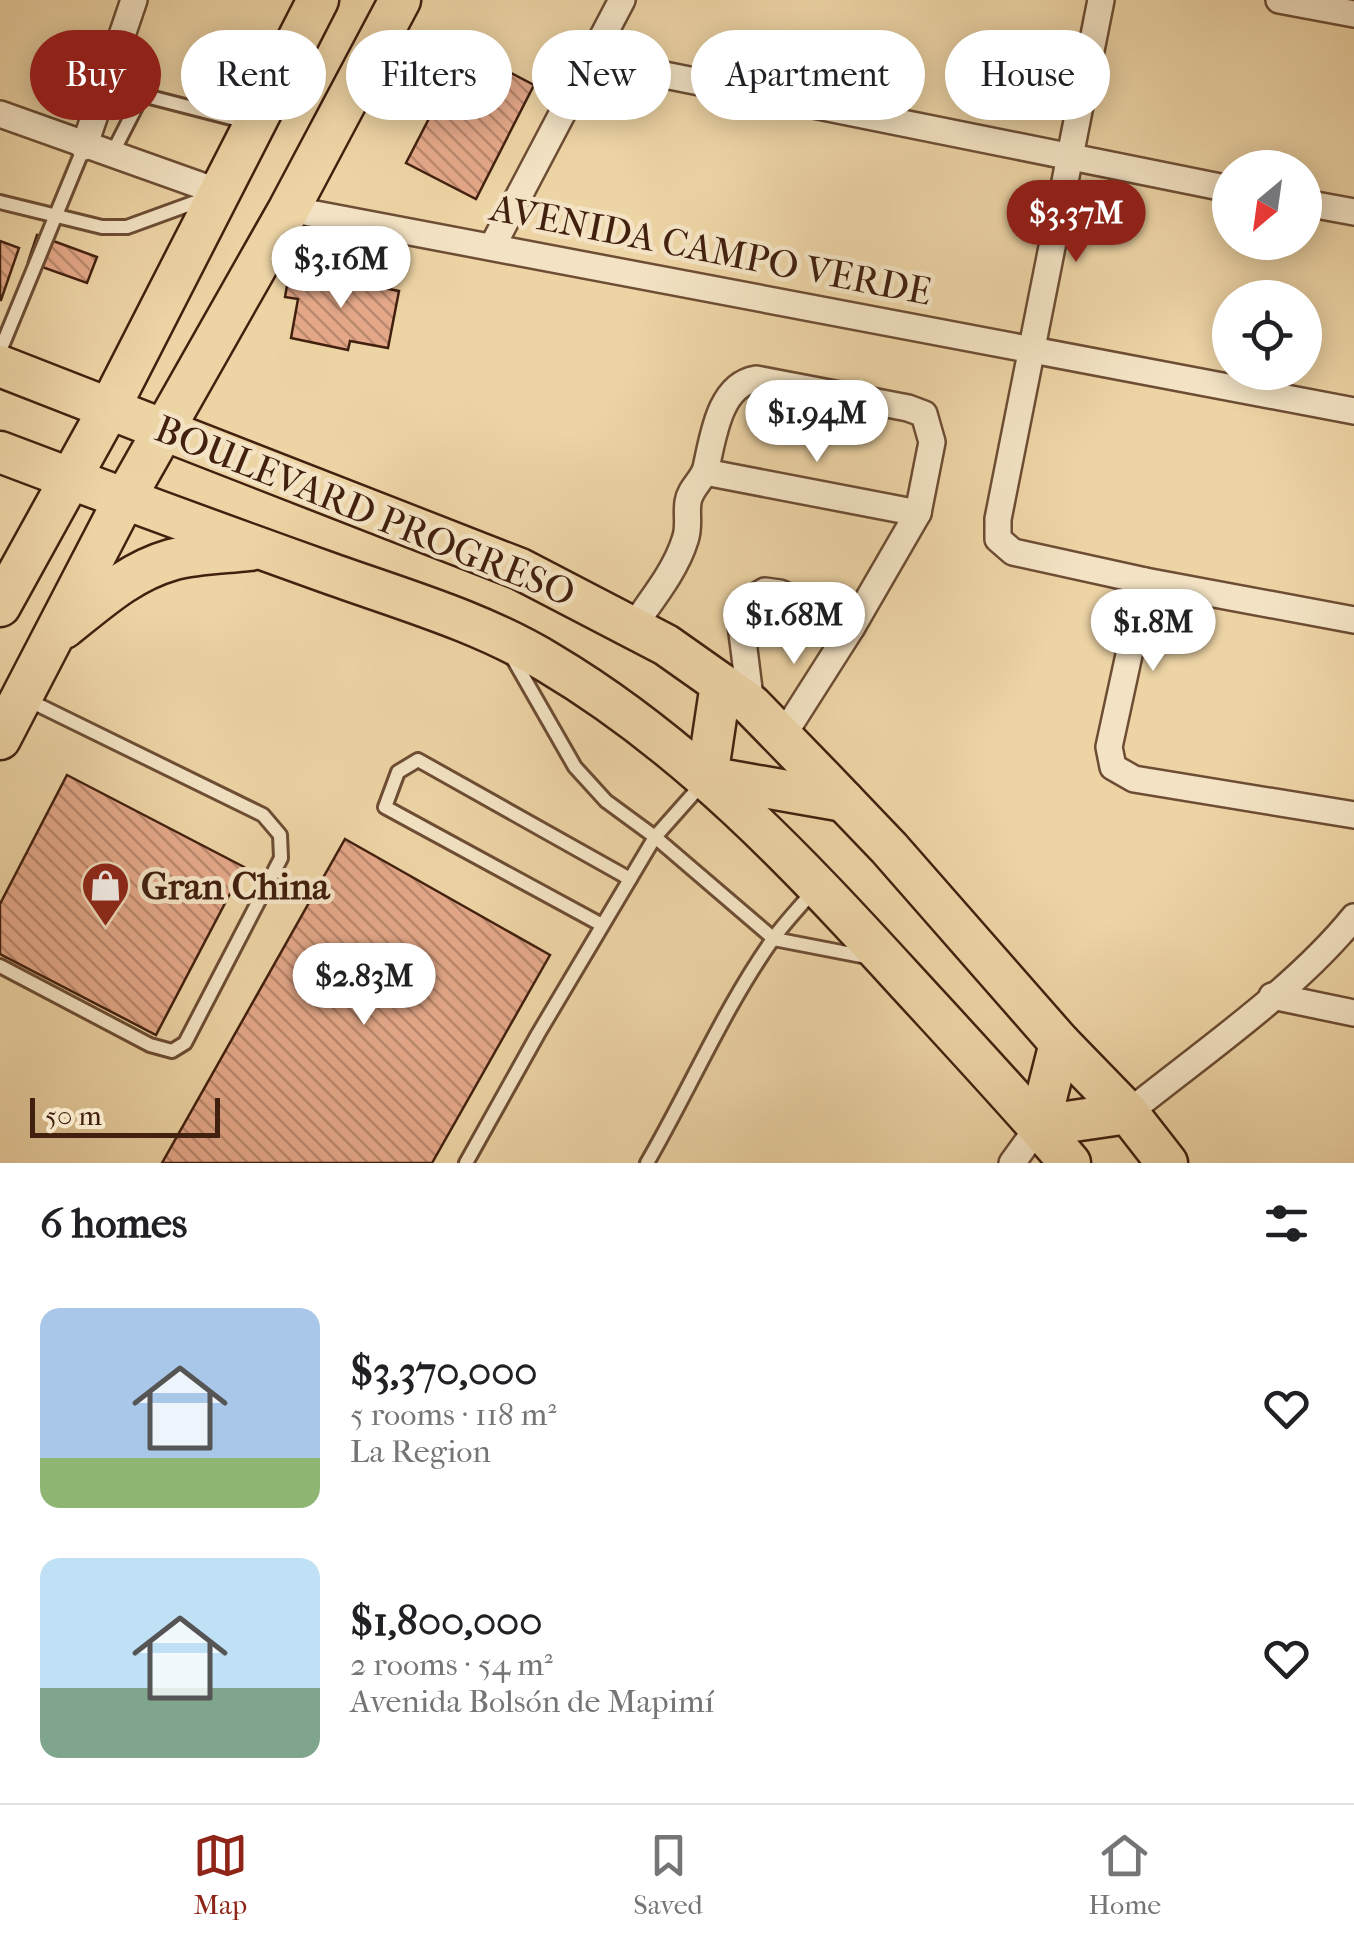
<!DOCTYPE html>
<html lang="en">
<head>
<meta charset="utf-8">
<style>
  body { margin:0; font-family:"IM FELL French Canon",serif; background:#f2f2f2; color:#202124; height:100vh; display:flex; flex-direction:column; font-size:38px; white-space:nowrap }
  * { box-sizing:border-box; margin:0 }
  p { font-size:32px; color:#757577 }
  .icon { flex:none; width:55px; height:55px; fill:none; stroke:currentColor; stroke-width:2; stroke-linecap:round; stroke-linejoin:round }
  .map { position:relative; height:1163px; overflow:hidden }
  .drawer { display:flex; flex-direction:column; background:#fff; flex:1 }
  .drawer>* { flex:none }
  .hud { position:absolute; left:30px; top:30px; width:1295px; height:90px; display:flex; gap:20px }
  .needle { width:65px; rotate:209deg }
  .fabs { position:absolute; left:1212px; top:150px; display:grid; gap:20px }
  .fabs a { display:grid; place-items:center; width:110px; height:110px; border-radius:50%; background:#fff; box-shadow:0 5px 25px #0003; font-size:50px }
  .scale { position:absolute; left:30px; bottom:25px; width:190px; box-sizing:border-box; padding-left:10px; border:5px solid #42200f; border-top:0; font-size:28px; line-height:35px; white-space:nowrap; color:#42200f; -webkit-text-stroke:8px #f3e3c4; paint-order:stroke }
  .price { position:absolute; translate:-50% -85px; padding:0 22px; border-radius:35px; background:#fff; color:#222; font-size:32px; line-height:65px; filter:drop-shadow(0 2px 5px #0008) }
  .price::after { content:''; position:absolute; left:50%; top:60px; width:30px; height:22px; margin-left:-15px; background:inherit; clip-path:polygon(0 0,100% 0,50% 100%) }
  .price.selected { background:#8f2418; color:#fff }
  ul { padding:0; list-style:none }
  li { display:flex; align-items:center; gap:30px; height:250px; padding:0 40px }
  li span { display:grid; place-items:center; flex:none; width:280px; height:200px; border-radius:20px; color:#555 }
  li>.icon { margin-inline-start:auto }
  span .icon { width:120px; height:120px; fill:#fffc; stroke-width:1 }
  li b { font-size:42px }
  h2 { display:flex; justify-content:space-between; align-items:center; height:120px; padding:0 40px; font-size:42px }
  .chip { padding:0 35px; border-radius:45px; background:#fff; box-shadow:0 5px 25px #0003; font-size:35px; line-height:90px }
  .chip.selected { background:#8f2418; color:#fff }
  .menu { display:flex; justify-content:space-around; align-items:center; height:140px; border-top:2px solid #e0e0e0; background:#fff; font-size:28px; color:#757577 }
  .menu a { display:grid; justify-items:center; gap:5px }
  .menu .selected { color:#8f2418 }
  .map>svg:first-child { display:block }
</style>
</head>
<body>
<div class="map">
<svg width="1354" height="1163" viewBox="0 0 1354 1163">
  <defs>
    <pattern id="building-back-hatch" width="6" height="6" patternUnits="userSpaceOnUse" patternTransform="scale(2.5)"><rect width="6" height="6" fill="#e4a889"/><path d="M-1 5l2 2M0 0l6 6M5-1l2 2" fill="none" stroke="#ba886e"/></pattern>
  </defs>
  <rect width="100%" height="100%" fill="#edd4a5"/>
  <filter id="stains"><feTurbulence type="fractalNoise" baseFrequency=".002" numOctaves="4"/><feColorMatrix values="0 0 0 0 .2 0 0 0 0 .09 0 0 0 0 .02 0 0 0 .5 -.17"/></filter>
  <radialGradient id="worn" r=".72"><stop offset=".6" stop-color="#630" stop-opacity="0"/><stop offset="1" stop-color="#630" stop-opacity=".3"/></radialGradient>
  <g fill="url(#building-back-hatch)" stroke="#42200f" stroke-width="2.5">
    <path d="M465,49L534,85L476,199L406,163Z"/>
    <path d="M37,235L97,257L87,283L28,262Z"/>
    <path d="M0,241L19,248L1,300H0Z"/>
    <path d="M290,269L399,291L388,348L350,341L348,350L291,338L298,299L285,297Z"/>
    <path d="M67,775L244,867L156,1035L0,954V904Z"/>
    <path d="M345,839L550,955L432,1163H162Z"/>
  </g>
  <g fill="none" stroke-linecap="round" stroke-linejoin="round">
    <defs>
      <g id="lane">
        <path d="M112,154L142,95L247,122"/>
        <path d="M0,202L102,227H127L204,199"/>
        <path d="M0,351L84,147"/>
        <path d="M512,657L575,767L606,801L655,837L774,939L867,957"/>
        <path d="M602,925L385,807L398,772L418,760L630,879"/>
        <path d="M0,966L150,1045L172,1051L185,1043L281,858L280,835L263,815L24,698"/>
        <path d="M466,1163L538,1034L655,837L702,784"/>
        <path d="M647,1163C690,1089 724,1008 773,939C785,922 800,907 813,891"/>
      </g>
      <g id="street">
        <path d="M1101,0L998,519V539L1013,552L1145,581L1354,620"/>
        <path d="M1279,0L1354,14"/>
        <path d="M590,60L1230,189"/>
        <path d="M0,114L219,192"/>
        <path d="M84,147L134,0"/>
        <path d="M1305,203L1354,212"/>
        <path d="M289,209L1354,411"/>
        <path d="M492,247L622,0"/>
        <path d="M705,472L918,513"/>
        <path d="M1145,581L1109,747L1113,767L1134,779L1354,815"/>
        <path d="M633,627C651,600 675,572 685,540C690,527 686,515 688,502C690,488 703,480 706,468C713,438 719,385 756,379L908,408L924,414L932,442L918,513L852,627L780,593L765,591L743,604L740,617L751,705"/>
        <path d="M782,737L852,627"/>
        <path d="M1272,996L1354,1013"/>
        <path d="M1128,1113C1201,1054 1295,990 1354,917"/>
        <path d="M1012,1163L1039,1126"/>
      </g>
      <g id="primary">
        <path d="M0,366L520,569L666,645L751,705L822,778L889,848L1060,1043L1128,1113L1167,1163"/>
        <path d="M0,452C108,493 217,533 326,572C401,599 480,621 549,663C687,745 796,861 903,978C959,1039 1016,1100 1070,1163"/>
        <path d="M0,606L110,407L318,0"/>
        <path d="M64,628C98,601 129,572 171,560C196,553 224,553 250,550"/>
        <path d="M721,684L707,777L844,801"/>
        <path d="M0,739L124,500L289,209L400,0"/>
        <path d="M1039,1126L1128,1113"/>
        <path d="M1039,1126L1060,1043"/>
      </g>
    </defs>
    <use href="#lane" stroke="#6d4d34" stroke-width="18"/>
    <use href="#street" stroke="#6d4d34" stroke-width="30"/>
    <use href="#primary" stroke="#42200f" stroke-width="45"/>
    <use href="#lane" stroke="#f3e3c4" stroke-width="12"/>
    <use href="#street" stroke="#f3e3c4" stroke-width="25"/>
    <use href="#primary" stroke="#edd4a5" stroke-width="40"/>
  </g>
  <defs>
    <symbol id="shop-pin" viewBox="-11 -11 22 30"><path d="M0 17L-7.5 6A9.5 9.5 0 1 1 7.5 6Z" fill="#8f2418" stroke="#f3e3c4"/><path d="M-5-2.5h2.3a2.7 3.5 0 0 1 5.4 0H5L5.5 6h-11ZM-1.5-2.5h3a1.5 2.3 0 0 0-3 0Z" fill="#fff"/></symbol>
  </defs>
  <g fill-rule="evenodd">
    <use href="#shop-pin" x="78" y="858" width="55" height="75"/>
  </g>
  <g text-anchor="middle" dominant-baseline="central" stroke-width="9" stroke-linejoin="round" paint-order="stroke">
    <g font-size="38" fill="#42200f" stroke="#f3e3c4">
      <text transform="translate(711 250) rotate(11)">AVENIDA CAMPO VERDE</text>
      <text transform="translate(365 511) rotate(22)">BOULEVARD PROGRESO</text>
    </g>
    <g font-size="38" font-weight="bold" fill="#42200f" stroke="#f3e3c4" text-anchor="start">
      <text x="141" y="886">Gran China</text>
    </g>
  </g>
  <rect width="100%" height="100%" filter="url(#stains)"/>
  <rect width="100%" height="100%" fill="url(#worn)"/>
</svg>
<div class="fabs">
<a><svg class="needle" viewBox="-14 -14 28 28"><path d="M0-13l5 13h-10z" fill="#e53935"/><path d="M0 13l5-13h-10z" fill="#757577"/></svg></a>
<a><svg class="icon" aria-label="locate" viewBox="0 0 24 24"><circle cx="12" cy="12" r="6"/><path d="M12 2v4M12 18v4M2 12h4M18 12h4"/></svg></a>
</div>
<div class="scale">50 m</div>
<b class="price selected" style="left:1076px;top:265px">$3.37M</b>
<b class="price" style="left:341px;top:311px">$3.16M</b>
<b class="price" style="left:817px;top:465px">$1.94M</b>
<b class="price" style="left:794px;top:667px">$1.68M</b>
<b class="price" style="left:1153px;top:674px">$1.8M</b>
<b class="price" style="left:364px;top:1028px">$2.83M</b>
<div class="hud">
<a class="chip selected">Buy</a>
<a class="chip">Rent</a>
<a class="chip">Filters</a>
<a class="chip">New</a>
<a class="chip">Apartment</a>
<a class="chip">House</a>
</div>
</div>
<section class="drawer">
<h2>6 homes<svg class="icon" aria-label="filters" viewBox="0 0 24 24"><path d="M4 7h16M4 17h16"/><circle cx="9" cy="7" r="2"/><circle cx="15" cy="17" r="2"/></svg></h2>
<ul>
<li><span style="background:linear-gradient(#a9c7e8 75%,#8fb573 0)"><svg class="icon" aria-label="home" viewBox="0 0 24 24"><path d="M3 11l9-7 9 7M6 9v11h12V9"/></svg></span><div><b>$3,370,000</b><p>5 rooms · 118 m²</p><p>La Region</p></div><svg class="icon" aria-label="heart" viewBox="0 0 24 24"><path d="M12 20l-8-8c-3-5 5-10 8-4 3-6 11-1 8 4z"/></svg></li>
<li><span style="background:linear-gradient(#bfe0f5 65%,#7fa58c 0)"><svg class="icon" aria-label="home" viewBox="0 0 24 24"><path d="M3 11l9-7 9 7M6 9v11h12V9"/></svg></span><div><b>$1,800,000</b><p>2 rooms · 54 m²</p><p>Avenida Bolsón de Mapimí</p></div><svg class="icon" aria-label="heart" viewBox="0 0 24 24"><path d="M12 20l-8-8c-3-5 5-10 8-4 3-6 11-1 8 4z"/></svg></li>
</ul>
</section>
<nav class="menu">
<a class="selected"><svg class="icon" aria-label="map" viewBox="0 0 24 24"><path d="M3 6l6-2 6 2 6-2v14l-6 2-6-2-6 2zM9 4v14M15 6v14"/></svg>Map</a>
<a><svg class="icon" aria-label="saved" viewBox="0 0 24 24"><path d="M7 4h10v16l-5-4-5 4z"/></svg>Saved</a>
<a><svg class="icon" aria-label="home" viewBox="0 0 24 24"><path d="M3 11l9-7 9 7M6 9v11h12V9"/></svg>Home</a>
</nav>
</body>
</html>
